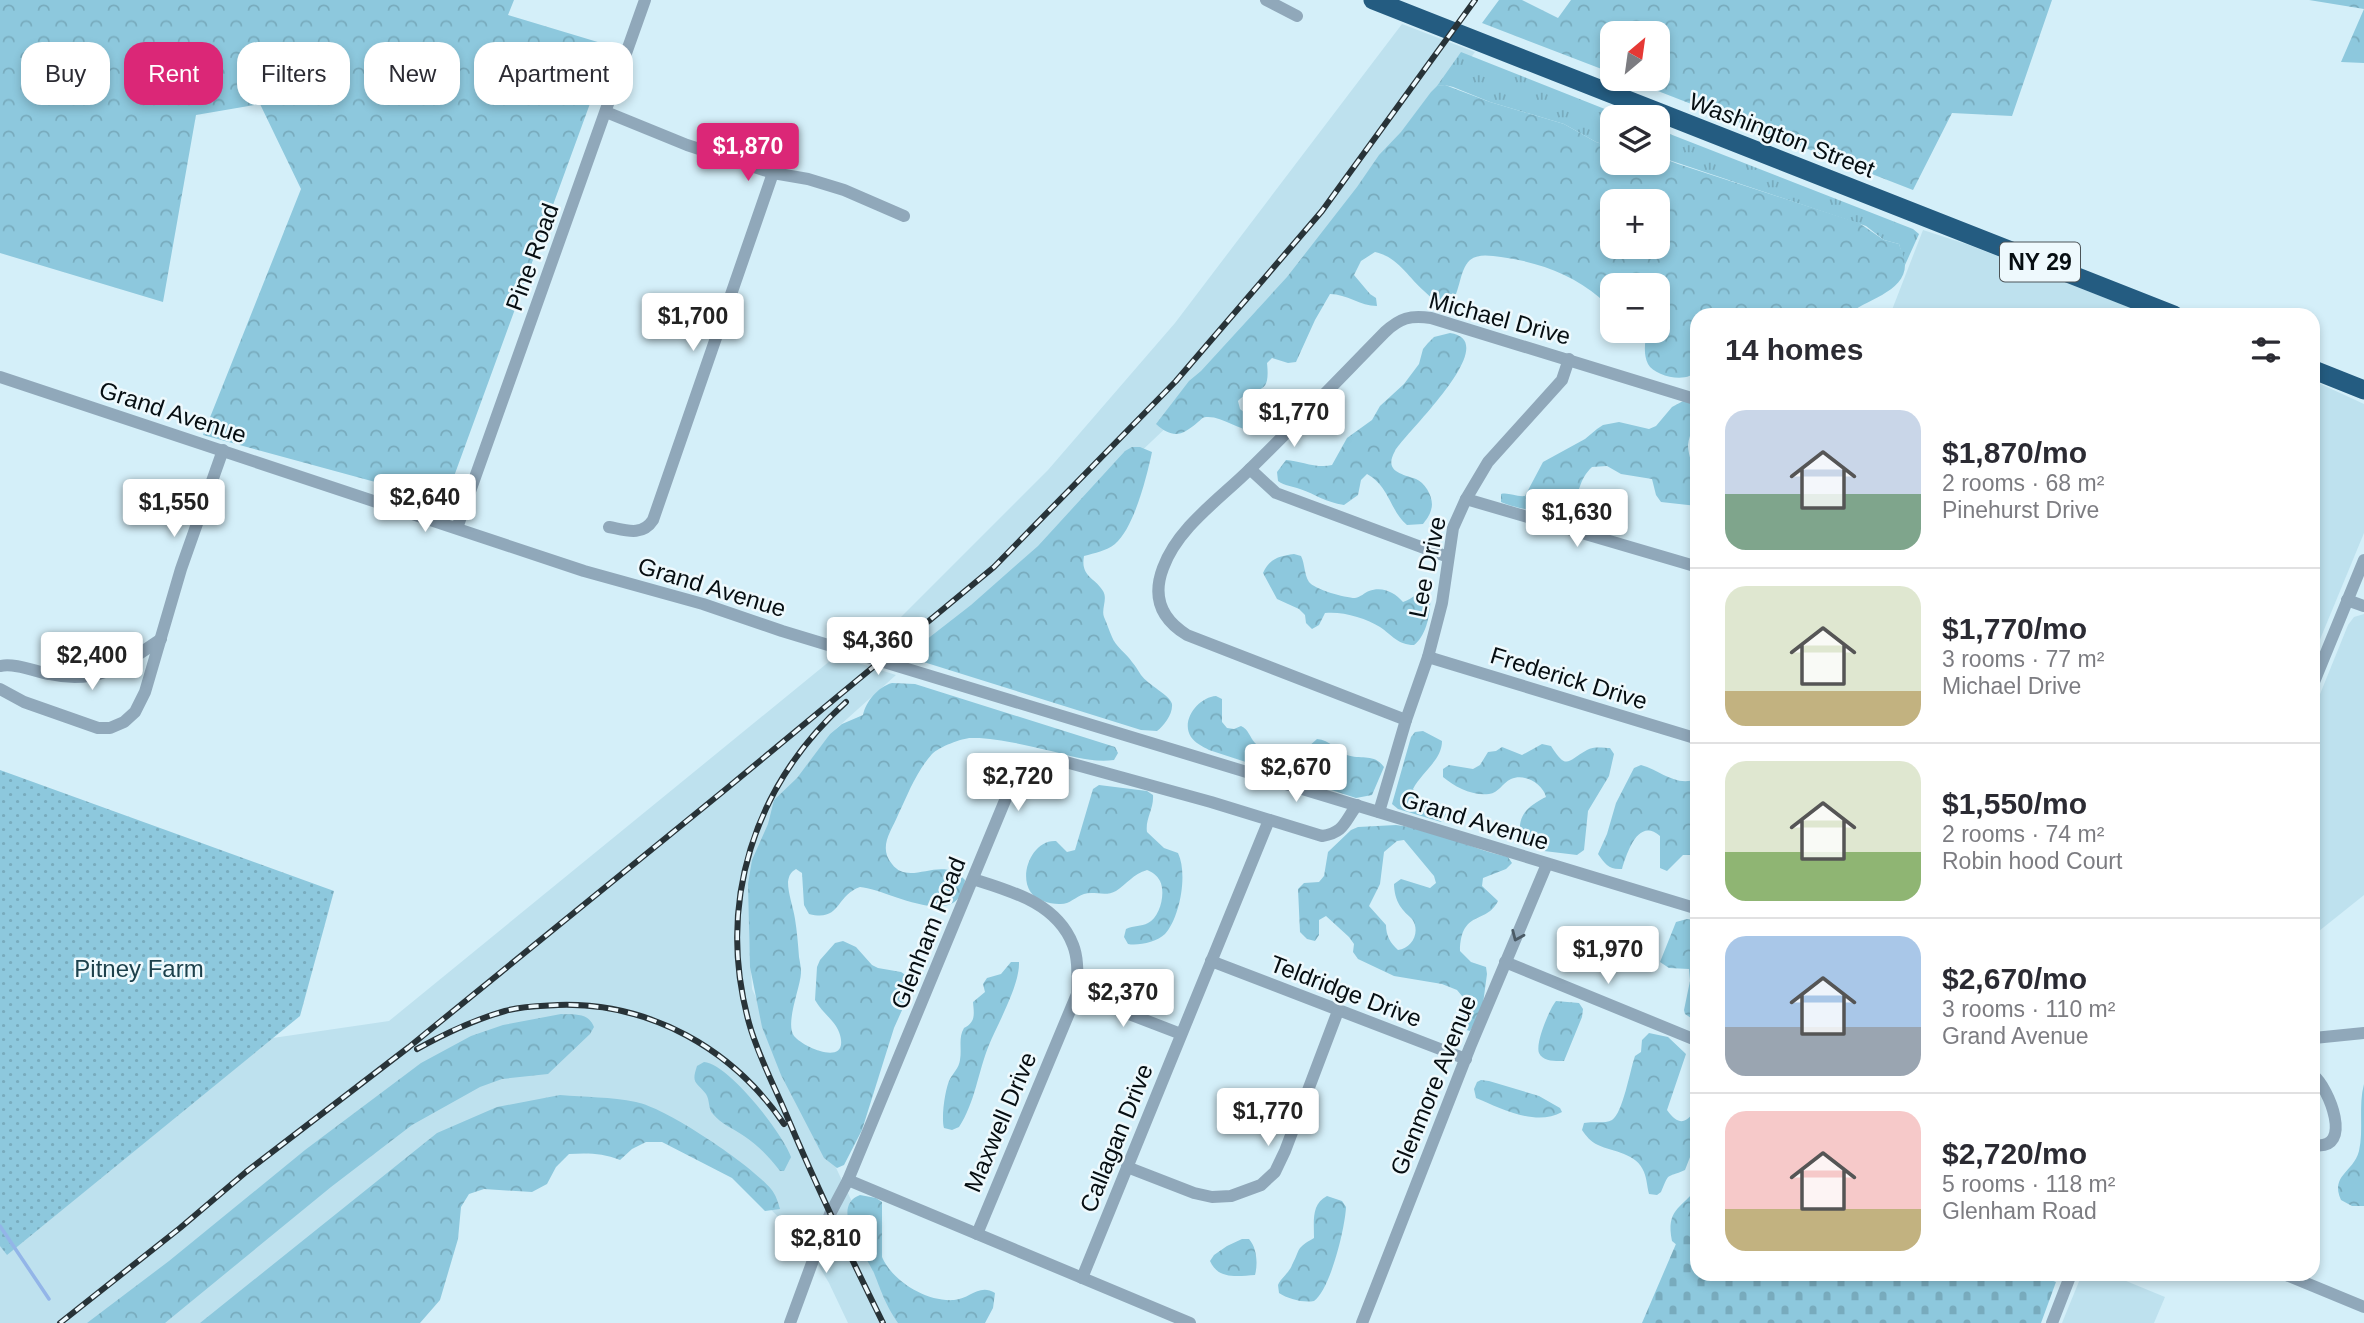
<!DOCTYPE html>
<html lang="en">
<head>
<meta charset="utf-8">
<style>
  body { margin:0; font-family:Arial,sans-serif; background:#f2f2f3; color:#2b2b33; height:100vh; display:flex; flex-direction:column; font-size:26px; white-space:nowrap }
  * { box-sizing:border-box; margin:0 }
  p { font-size:23px; color:#7c7c81 }
  .icon { flex:none; width:38px; height:38px; fill:none; stroke:currentColor; stroke-width:2; stroke-linecap:round; stroke-linejoin:round }
  .map { position:relative; flex:1; overflow:hidden }
  .details { position:absolute; left:1690px; top:308px; width:630px; height:973px; display:flex; flex-direction:column; background:#fff; border-radius:21px; box-shadow:0 4px 10px #0003 }
  .details>* { flex:none }
  .banner { position:absolute; left:21px; top:42px; width:665px; height:63px; display:flex; gap:14px }
  .needle { width:46px; rotate:29deg }
  .fabs { position:absolute; left:1600px; top:21px; display:grid; gap:14px }
  .fabs a { display:grid; place-items:center; width:70px; height:70px; border-radius:14px; background:#fff; box-shadow:0 4px 10px #0003; font-size:35px }
  .price { position:absolute; translate:-50% -60px; padding:0 16px; border-radius:7px; background:#fff; color:#222; font-size:23px; line-height:46px; filter:drop-shadow(0 2px 4px #0008) }
  .price::after { content:''; position:absolute; left:50%; top:42px; width:21px; height:16px; margin-left:-10px; background:inherit; clip-path:polygon(0 0,100% 0,50% 100%) }
  .price.on { background:#db2777; color:#fff }
  ul { padding:0; list-style:none }
  li { display:flex; align-items:center; gap:21px; height:175px; padding:0 35px }
  li+li { border-top:2px solid #e1e1e2 }
  li span { display:grid; place-items:center; flex:none; width:196px; height:140px; border-radius:21px; color:#555 }
  li>.icon { margin-inline-start:auto }
  span .icon { width:84px; height:84px; fill:#fffc; stroke-width:1 }
  li b { font-size:30px }
  h2 { display:flex; justify-content:space-between; align-items:center; height:84px; padding:0 35px; font-size:30px }
  .chip { padding:0 24px; border-radius:21px; background:#fff; box-shadow:0 4px 10px #0003; font-size:24px; line-height:63px }
  .chip.on { background:#db2777; color:#fff }
  .map>svg:first-child { display:block }
</style>
</head>
<body>
<div class="map">
<svg width="2364" height="1323" viewBox="0 0 2364 1323">
  <defs>
    <pattern id="grass-tufts" width="24" height="20" patternUnits="userSpaceOnUse" patternTransform="scale(1.75)"><rect width="24" height="20" fill="#8dc8dd"/><path d="M3 7l-1-3M5 7V3M7 7l1-3M15 17l-1-3M17 17v-4M19 17l1-3" fill="none" stroke="#78abbd"/></pattern>
    <pattern id="forest-crowns" width="20" height="18" patternUnits="userSpaceOnUse" patternTransform="scale(1.75)"><rect width="20" height="18" fill="#8dc8dd"/><path d="M2 6a3 3 0 1 1 6 0M12 15a3 3 0 1 1 6 0" fill="none" stroke="#78abbd"/></pattern>
    <pattern id="cemetery-stones" width="16" height="16" patternUnits="userSpaceOnUse" patternTransform="scale(1.75)"><rect width="16" height="16" fill="#8dc8dd"/><path d="M2 7V4a2 2 0 0 1 4 0v3zM10 15v-3a2 2 0 0 1 4 0v3z" fill="#78abbd"/></pattern>
    <pattern id="park-dots" width="8" height="8" patternUnits="userSpaceOnUse" patternTransform="scale(1.75)"><rect width="8" height="8" fill="#8dc8dd"/><path d="M2 2h.1M6 6h.1" fill="none" stroke="#78abbd" stroke-width="1.8" stroke-linecap="round"/></pattern>
  </defs>
  <rect width="100%" height="100%" fill="#d4eff9"/>
  <g fill="#bee1ee">
    <path d="M1402,24L1475,52L1359,206L1275,324L1090,500L922,664L871,647L1048,470L1175,323Z"/>
    <path d="M1923,230L1969,245L2149,315H1890Z"/>
    <path d="M2314,381L2364,404V533L2314,654Z"/>
    <path d="M2364,614V895L2314,935V709L2348,625L2354,617Z"/>
    <path d="M836,656L896,675L829,735L749,930L752,989L909,1323H848L829,1283L807,1246L731,1169L612,1113L236,1323H0V1221L212,1047L389,1021Z"/>
    <path d="M2082,1274H2109L2165,1297L2154,1323H2062Z"/>
  </g>
  <g fill="url(#grass-tufts)">
    <path d="M1461,52L1625,117H1612V147L1596,142L1564,124L1490,102L1453,87L1445,85L1437,86Z"/>
    <path d="M1657,129L1913,229L1919,234L1905,265L1899,244L1884,240L1866,226L1657,156Z"/>
  </g>
  <g fill="url(#forest-crowns)" fill-rule="evenodd">
    <path d="M0,0H514L508,15L611,46L445,501L203,435L301,189L260,104L196,115L163,302L0,253Z"/>
    <path d="M1499,0H1522L1558,18L1571,0H2052L2012,116L1952,113L1913,190L1627,79H1657V33H1612V73L1482,23Z"/>
    <path d="M2309,0H2364V63L2341,62L2364,9Z"/>
    <path d="M1445,85L1490,102L1564,124L1596,142L1612,147V163H1657V156L1678,164L1859,223L1884,240L1899,244C1901,250 1905,259 1905,265C1905,293 1863,300 1848,315H1698L1697,370C1689,384 1655,377 1648,364C1643,354 1645,342 1647,331H1657V285H1612V309C1607,306 1604,302 1600,298C1572,274 1538,262 1501,257C1491,256 1479,253 1470,260C1458,271 1461,296 1447,308C1439,303 1431,298 1424,291C1408,277 1398,257 1375,252L1361,261L1354,275L1370,294L1376,298L1377,306C1360,306 1347,294 1330,294L1315,320L1296,362L1288,363L1272,358L1267,363C1271,400 1255,383 1238,401L1240,409L1257,423L1255,431C1239,431 1224,417 1208,417C1202,417 1203,418 1198,422C1182,436 1173,439 1156,424L1189,381L1201,371L1287,277L1357,187L1379,155L1401,132L1431,92L1437,86ZM1612,201H1657V247H1612Z"/>
    <path d="M1450,333C1505,341 1404,434 1395,451C1383,472 1403,474 1416,479C1426,483 1435,500 1431,510C1430,515 1426,520 1423,524L1407,525C1390,511 1390,487 1367,474L1361,480L1358,495L1344,505C1325,502 1317,495 1300,489C1292,486 1285,486 1278,481L1277,472L1286,460C1300,461 1318,469 1332,465L1347,438L1372,420L1380,406L1404,384L1419,364L1423,349L1428,343L1434,337Z"/>
    <path d="M1685,400H1693C1702,418 1690,428 1688,445C1688,452 1691,461 1693,468L1697,470V506L1661,502L1656,495L1652,479L1621,474L1607,466L1592,467C1579,479 1579,494 1572,509C1556,517 1517,509 1501,502V494C1508,492 1516,497 1525,496L1543,462L1585,439L1597,429L1603,425L1619,422L1649,429L1656,426L1672,407Z"/>
    <path d="M1132,447H1140L1152,452C1147,476 1134,528 1115,544C1106,551 1095,553 1084,556C1080,577 1096,578 1103,591C1108,599 1101,609 1104,617C1107,624 1109,630 1112,637C1115,646 1127,654 1132,662C1136,666 1138,671 1141,675C1148,685 1170,695 1172,704C1173,714 1164,726 1157,731L1141,730L914,659L916,652L926,640L971,605L1038,546L1125,451Z"/>
    <path d="M1294,554L1301,556C1305,564 1304,574 1309,582C1314,589 1345,598 1355,598C1361,597 1364,593 1369,591C1383,586 1395,593 1403,602C1414,599 1418,590 1429,588C1433,604 1428,635 1414,645C1398,645 1392,635 1380,627C1366,618 1342,611 1325,613L1319,625L1312,629L1306,623L1305,615L1299,609L1277,599L1263,573C1269,559 1279,556 1294,554Z"/>
    <path d="M892,683L915,684L1115,747L1118,753L1114,760C1093,763 1071,756 1051,751C1029,746 994,737 971,738C962,738 939,747 932,754C916,772 908,794 898,815C891,832 878,847 892,864C910,888 942,853 965,880C960,934 888,889 860,887C835,896 841,922 809,914L804,905L802,873L796,869C791,872 789,875 788,882C788,894 793,906 795,919C797,931 798,944 799,957C800,962 801,968 801,973C800,989 785,1023 794,1036C804,1048 849,1067 840,1035C837,1022 822,1013 815,1000L817,967L820,960L835,943L843,941L856,947L872,965L878,968L901,972L907,976L910,983L907,999L894,1028L862,1130L844,1165L837,1168L824,1158L781,1075L762,1027L750,967L748,884L752,860L768,824L774,800L797,778L830,734L842,724L863,715C866,701 878,687 892,683Z"/>
    <path d="M1216,696L1222,699V722L1227,728L1234,729L1241,726C1249,730 1249,736 1255,743C1263,751 1287,757 1298,756L1317,739C1330,740 1336,750 1347,755C1361,760 1374,753 1384,767L1372,795L1356,798L1209,750C1202,746 1195,743 1191,737C1180,720 1199,697 1216,696Z"/>
    <path d="M1423,731L1442,741C1442,760 1422,772 1413,789L1420,798L1442,807L1446,815L1441,822L1398,809L1392,804L1411,737L1415,732Z"/>
    <path d="M1542,744L1551,746C1567,771 1567,761 1587,750C1594,746 1603,748 1610,748L1614,754L1609,776L1588,811L1584,850L1577,855L1544,851L1522,842C1515,817 1526,807 1546,797C1543,784 1525,773 1511,779C1502,783 1499,793 1489,794C1472,796 1455,787 1443,777V769L1449,765L1473,769L1480,765L1488,752L1496,751L1502,747L1522,755Z"/>
    <path d="M1641,765C1662,771 1675,787 1697,779V859L1692,855H1683L1667,871L1660,868V836C1638,817 1627,853 1622,869C1609,870 1605,864 1598,854L1607,834L1616,803L1634,768Z"/>
    <path d="M1099,785L1147,791L1153,795C1154,809 1145,819 1147,832L1164,848L1178,853C1188,874 1180,917 1165,934C1157,942 1138,946 1128,944L1124,937L1126,929C1134,925 1141,927 1148,923C1160,917 1166,893 1160,881C1157,875 1152,872 1147,870C1133,874 1127,884 1116,891C1106,897 1094,891 1084,894C1075,897 1069,905 1059,904C1054,904 1048,903 1043,901C1012,891 1028,839 1056,841L1067,852L1075,850L1093,789Z"/>
    <path d="M1396,825C1434,829 1471,849 1508,857L1512,863L1506,869L1483,878L1482,886L1498,901C1486,925 1461,909 1460,951L1471,962L1486,967L1487,974L1482,1011L1470,1031L1463,1029L1462,996L1457,990L1442,984L1394,976L1358,959L1353,952L1354,944L1349,937L1326,916L1319,920V935L1315,941L1307,939L1300,932L1298,889L1304,883L1319,882L1324,876L1328,852L1351,830L1358,827ZM1404,840L1434,876L1436,883L1430,888L1401,879L1394,884C1394,891 1396,900 1400,906C1403,911 1408,915 1412,919C1421,932 1412,948 1398,950C1390,943 1386,935 1386,925L1369,906L1380,884L1384,852L1397,841Z"/>
    <path d="M1687,919L1698,921L1697,1015L1691,1018L1685,1014L1684,1010L1690,981L1689,969L1669,968L1660,962L1676,922Z"/>
    <path d="M1011,962H1019C1020,985 998,1023 989,1045C978,1072 975,1103 959,1127L952,1130L944,1128C941,1118 945,1088 950,1079C953,1073 959,1068 960,1060C962,1048 958,1038 964,1028C976,1022 974,1014 973,1002L985,992L983,984L987,978L1001,974Z"/>
    <path d="M1556,1001L1579,1003L1583,1009L1582,1017L1564,1061C1556,1061 1543,1062 1539,1053C1535,1043 1550,1008 1556,1001Z"/>
    <path d="M561,1014C575,1015 588,1012 594,1027L590,1034L548,1074L502,1079L480,1087L412,1125L331,1187L165,1323H87L169,1261L305,1150L421,1063L471,1036L503,1025Z"/>
    <path d="M1649,1033L1668,1037L1686,1054L1667,1110C1681,1130 1690,1120 1698,1104L1697,1139L1685,1170C1665,1179 1670,1171 1661,1192L1657,1195L1649,1194C1647,1187 1647,1179 1644,1172C1637,1153 1613,1152 1598,1145C1591,1142 1586,1136 1582,1130L1584,1123C1592,1121 1605,1124 1612,1120C1623,1113 1630,1070 1635,1056L1641,1052L1642,1040Z"/>
    <path d="M704,1062C729,1064 783,1134 791,1157L784,1171H780C770,1158 758,1145 744,1136C734,1129 721,1124 713,1114C708,1109 710,1100 706,1094C696,1081 691,1084 697,1066Z"/>
    <path d="M1481,1080L1489,1081L1539,1096L1560,1108L1562,1112C1536,1127 1500,1108 1476,1098L1474,1089L1477,1082Z"/>
    <path d="M2364,1084V1206H2352L2341,1200C2330,1175 2353,1173 2359,1151C2364,1130 2358,1106 2364,1084Z"/>
    <path d="M560,1095C585,1097 611,1097 636,1102C667,1108 751,1165 771,1189C776,1195 778,1202 780,1209L765,1211L732,1178L662,1142H646L632,1149L620,1160C602,1153 588,1153 569,1154L556,1167L547,1184L532,1192L484,1189L469,1194L461,1207L458,1239L440,1300L420,1323H200L437,1133L497,1107Z"/>
    <path d="M1697,1188V1245L1678,1246L1672,1241C1666,1209 1680,1210 1697,1188Z"/>
    <path d="M860,1195L876,1198L882,1202V1257C893,1282 927,1302 954,1300C970,1299 979,1283 995,1293L993,1308L985,1323H898C885,1304 882,1293 874,1273C866,1255 828,1207 860,1195Z"/>
    <path d="M1327,1196L1342,1201L1346,1207C1345,1229 1330,1290 1314,1301C1303,1303 1288,1299 1279,1293L1278,1285C1281,1278 1289,1273 1292,1265C1301,1248 1295,1249 1314,1238C1314,1222 1311,1204 1327,1196Z"/>
    <path d="M1242,1239H1249C1257,1248 1258,1264 1255,1275C1238,1276 1218,1280 1210,1261L1214,1255L1227,1246Z"/>
  </g>
  <path fill="url(#cemetery-stones)" d="M1697,1195L1698,1274H2036L2056,1282L2041,1323H1642Z"/>
  <path fill="url(#park-dots)" d="M0,770L334,891L300,1016L7,1255L0,1246Z"/>
  <g fill="none" stroke-linecap="round" stroke-linejoin="round">
    <path stroke="#93b5e8" stroke-width="3.5" d="M0,1226L49,1299"/>
    <g stroke="#90a8ba" stroke-width="12">
      <path d="M1266,0L1297,16"/>
      <path d="M606,112L687,145L773,173L808,179L844,190L904,216"/>
      <path d="M0,377L584,571L703,604L782,631L1698,909"/>
      <path d="M1250,469L1276,493L1448,557"/>
      <path d="M1466,499L1698,567"/>
      <path d="M609,527C625,530 642,537 653,520L773,173"/>
      <path d="M457,528L645,0"/>
      <path d="M2347,600L2364,606"/>
      <path d="M1428,657L1698,739"/>
      <path d="M0,666C15,663 34,671 49,674C98,685 123,665 161,639"/>
      <path d="M2314,682L2364,560"/>
      <path d="M0,689L24,702L98,728H110L124,722L135,712L145,692L181,569L223,450"/>
      <path d="M1406,720L1187,635C1161,619 1152,597 1163,568C1178,527 1220,499 1250,469C1296,424 1340,378 1385,332C1400,318 1410,315 1431,318L1698,400"/>
      <path d="M1379,812L1406,720L1428,657L1442,603L1453,528L1466,499L1488,462L1562,380L1569,359"/>
      <path d="M973,879C1011,891 1057,903 1073,945C1079,960 1077,978 1077,994L977,1234"/>
      <path d="M1211,961L1466,1059"/>
      <path d="M1505,962L1698,1041"/>
      <path d="M1077,994L1181,1034"/>
      <path d="M2314,1038L2364,1033"/>
      <path d="M2314,1076C2328,1087 2355,1151 2314,1145"/>
      <path d="M1127,1167L1194,1193L1212,1197L1231,1196L1261,1185L1275,1172L1285,1151L1338,1011"/>
      <path d="M848,1180L1190,1323"/>
      <path d="M2284,1274L2364,1307"/>
      <path d="M1082,1278L1269,820"/>
      <path d="M790,1323L830,1214L848,1180L1018,769L1028,760L1062,761L1211,802L1322,836C1345,832 1344,822 1357,805"/>
      <path d="M1362,1323L1470,1047L1547,864"/>
      <path d="M2052,1323L2071,1274"/>
    </g>
    <g stroke="#245c81" stroke-width="19">
      <path d="M1373,0L2174,315"/>
      <path d="M2314,370L2364,390"/>
    </g>
    <defs>
      <g id="rail">
        <path d="M846,702C754,785 716,903 749,1023C758,1056 776,1089 789,1121C818,1190 850,1256 883,1323"/>
        <path d="M417,1049C446,1033 473,1020 505,1011C522,1006 541,1006 558,1005C650,1002 733,1049 784,1124"/>
        <path d="M60,1323L180,1228L246,1172L409,1047L726,789L994,567L1176,381L1292,246L1322,211L1475,0"/>
      </g>
    </defs>
    <use href="#rail" stroke="#283338" stroke-width="6"/>
    <use href="#rail" stroke="#eef9fd" stroke-width="3.5" stroke-dasharray="10" stroke-linecap="butt"/>
  </g>
  <defs><path id="oneway-chevron" d="M-2-3.5L2.5 0L-2 3.5" fill="none" stroke-width="1.6" stroke-linecap="round" stroke-linejoin="round" transform="scale(1.75)"/></defs>
  <use stroke="#4b5b66" href="#oneway-chevron" transform="translate(1517 936) rotate(113)"/>
  <g text-anchor="middle" dominant-baseline="central" stroke-width="5" stroke-linejoin="round" paint-order="stroke">
    <rect fill="#eef9fd" stroke="#4c5458" stroke-width="2" x="2000" y="242.5" width="80" height="39" rx="5"/>
    <g font-size="23" font-weight="bold" fill="#060e12">
      <text x="2040" y="262">NY 29</text>
    </g>
    <g font-size="24" fill="#060e12" stroke="#eef9fd">
      <text transform="translate(1782 135) rotate(21)">Washington Street</text>
      <text transform="translate(532 257) rotate(-70)">Pine Road</text>
      <text transform="translate(1500 318) rotate(15)">Michael Drive</text>
      <text transform="translate(173 412) rotate(18)">Grand Avenue</text>
      <text transform="translate(1427 567) rotate(-78)">Lee Drive</text>
      <text transform="translate(712 587) rotate(17)">Grand Avenue</text>
      <text transform="translate(1569 678) rotate(17)">Frederick Drive</text>
      <text transform="translate(1475 820) rotate(17)">Grand Avenue</text>
      <text transform="translate(928 933) rotate(-68)">Glenham Road</text>
      <text transform="translate(1346 991) rotate(21)">Teldridge Drive</text>
      <text transform="translate(1433 1085) rotate(-68)">Glenmore Avenue</text>
      <text transform="translate(1000 1122) rotate(-67)">Maxwell Drive</text>
      <text transform="translate(1116 1138) rotate(-68)">Callagan Drive</text>
    </g>
    <g font-size="24" fill="#1d414c" stroke="#eef9fd">
      <text x="139" y="968">Pitney Farm</text>
    </g>
  </g>
</svg>
<div class="fabs">
<a><svg class="needle" viewBox="-14 -14 28 28"><path d="M0-13l5 13h-10z" fill="#e53935"/><path d="M0 13l5-13h-10z" fill="#7c7c81"/></svg></a>
<a><svg class="icon" aria-label="layers" viewBox="0 0 24 24"><path d="M12 4l9 5-9 5-9-5zM3 14l9 5 9-5"/></svg></a>
<a>+</a>
<a>−</a>
</div>
<b class="price on" style="left:748px;top:183px">$1,870</b>
<b class="price" style="left:693px;top:353px">$1,700</b>
<b class="price" style="left:1294px;top:449px">$1,770</b>
<b class="price" style="left:425px;top:534px">$2,640</b>
<b class="price" style="left:174px;top:539px">$1,550</b>
<b class="price" style="left:1577px;top:549px">$1,630</b>
<b class="price" style="left:878px;top:677px">$4,360</b>
<b class="price" style="left:92px;top:692px">$2,400</b>
<b class="price" style="left:1296px;top:804px">$2,670</b>
<b class="price" style="left:1018px;top:813px">$2,720</b>
<b class="price" style="left:1608px;top:986px">$1,970</b>
<b class="price" style="left:1123px;top:1029px">$2,370</b>
<b class="price" style="left:1268px;top:1148px">$1,770</b>
<b class="price" style="left:826px;top:1275px">$2,810</b>
<div class="banner">
<a class="chip">Buy</a>
<a class="chip on">Rent</a>
<a class="chip">Filters</a>
<a class="chip">New</a>
<a class="chip">Apartment</a>
</div>
<section class="details">
<h2>14 homes<svg class="icon" aria-label="filters" viewBox="0 0 24 24"><path d="M4 7h16M4 17h16"/><circle cx="9" cy="7" r="2"/><circle cx="15" cy="17" r="2"/></svg></h2>
<ul>
<li><span style="background:linear-gradient(#c9d6e8 60%,#7fa58c 0)"><svg class="icon" aria-label="home" viewBox="0 0 24 24"><path d="M3 11l9-7 9 7M6 9v11h12V9"/></svg></span><div><b>$1,870/mo</b><p>2 rooms · 68 m²</p><p>Pinehurst Drive</p></div></li>
<li><span style="background:linear-gradient(#dfe7d0 75%,#c2b280 0)"><svg class="icon" aria-label="home" viewBox="0 0 24 24"><path d="M3 11l9-7 9 7M6 9v11h12V9"/></svg></span><div><b>$1,770/mo</b><p>3 rooms · 77 m²</p><p>Michael Drive</p></div></li>
<li><span style="background:linear-gradient(#dfe7d0 65%,#8fb573 0)"><svg class="icon" aria-label="home" viewBox="0 0 24 24"><path d="M3 11l9-7 9 7M6 9v11h12V9"/></svg></span><div><b>$1,550/mo</b><p>2 rooms · 74 m²</p><p>Robin hood Court</p></div></li>
<li><span style="background:linear-gradient(#a9c7e8 65%,#9aa5b1 0)"><svg class="icon" aria-label="home" viewBox="0 0 24 24"><path d="M3 11l9-7 9 7M6 9v11h12V9"/></svg></span><div><b>$2,670/mo</b><p>3 rooms · 110 m²</p><p>Grand Avenue</p></div></li>
<li><span style="background:linear-gradient(#f6c9c9 70%,#c2b280 0)"><svg class="icon" aria-label="home" viewBox="0 0 24 24"><path d="M3 11l9-7 9 7M6 9v11h12V9"/></svg></span><div><b>$2,720/mo</b><p>5 rooms · 118 m²</p><p>Glenham Road</p></div></li>
</ul>
</section>
</div>
</body>
</html>
